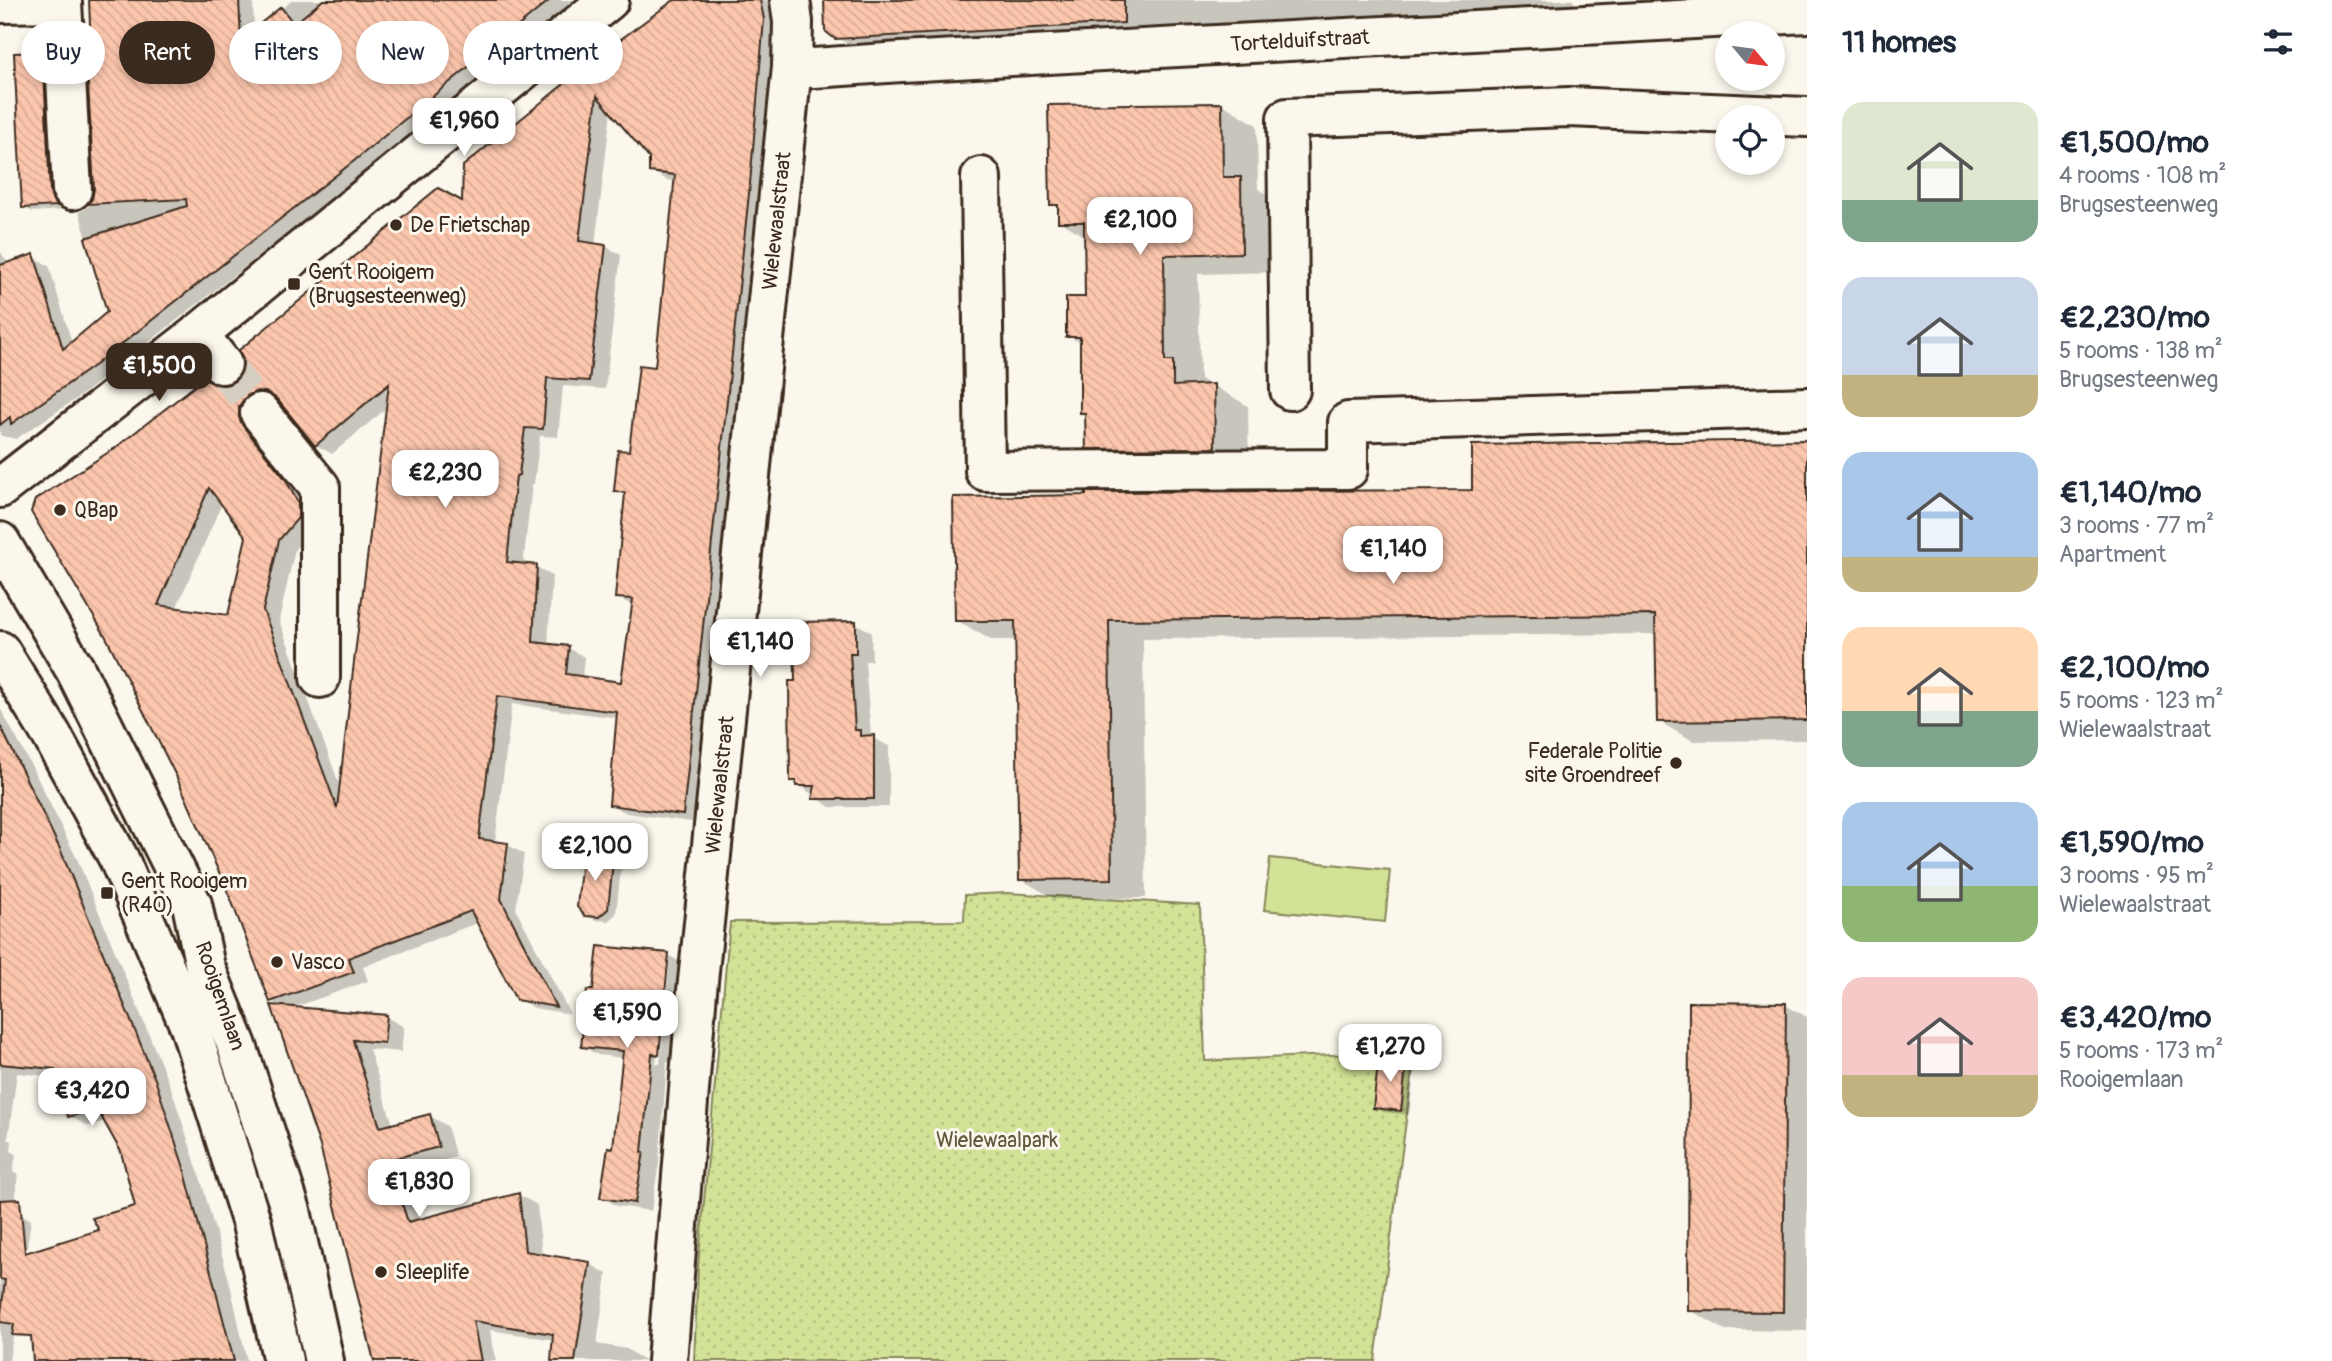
<!DOCTYPE html>
<html lang="en">
<head>
<meta charset="utf-8">
<style>
  body { margin:0; font-family:Pangolin,sans-serif; background:#f6f6f7; color:#1f2937; height:100vh; display:flex; flex-direction:column; font-size:26px; white-space:nowrap }
  * { box-sizing:border-box; margin:0 }
  p { font-size:23px; color:#747a83 }
  .icon { flex:none; width:38px; height:38px; fill:none; stroke:currentColor; stroke-width:2; stroke-linecap:round; stroke-linejoin:round }
  .map { position:relative; flex:1; overflow:hidden }
  .drawer { display:flex; flex-direction:column; background:#fff; width:525px }
  .drawer>* { flex:none }
  .guide { position:absolute; left:21px; top:21px; width:665px; height:63px; display:flex; gap:14px }
  .needle { width:46px; rotate:119deg }
  .fabs { position:absolute; left:1715px; top:21px; display:grid; gap:14px }
  .fabs a { display:grid; place-items:center; width:70px; height:70px; border-radius:50%; background:#fff; box-shadow:0 4px 10px #0003; font-size:35px }
  .price { position:absolute; translate:-50% -60px; padding:0 16px; border-radius:14px; background:#fff; color:#222; font-size:23px; line-height:46px; filter:drop-shadow(0 2px 4px #0008) }
  .price::after { content:''; position:absolute; left:50%; top:42px; width:21px; height:16px; margin-left:-10px; background:inherit; clip-path:polygon(0 0,100% 0,50% 100%) }
  .price.on { background:#3b2a1e; color:#fff }
  ul { padding:0; list-style:none }
  li { display:flex; align-items:center; gap:21px; height:175px; padding:0 35px }
  li span { display:grid; place-items:center; flex:none; width:196px; height:140px; border-radius:21px; color:#555 }
  li>.icon { margin-inline-start:auto }
  span .icon { width:84px; height:84px; fill:#fffc; stroke-width:1 }
  li b { font-size:30px }
  h2 { display:flex; justify-content:space-between; align-items:center; height:84px; padding:0 35px; font-size:30px }
  .pill { padding:0 24px; border-radius:32px; background:#fff; box-shadow:0 4px 10px #0003; font-size:24px; line-height:63px }
  .pill.on { background:#3b2a1e; color:#fff }
  main { display:flex; flex:1; min-height:0 }
  .map>svg:first-child { display:block }
</style>
</head>
<body>
<main>
<div class="map">
<svg width="1807" height="1361" viewBox="0 0 1807 1361">
  <defs>
    <pattern id="park-dots" width="8" height="8" patternUnits="userSpaceOnUse" patternTransform="scale(1.75)"><rect width="8" height="8" fill="#d2e296"/><path d="M2 2h.1M6 6h.1" fill="none" stroke="#b5c281" stroke-width="1.8" stroke-linecap="round"/></pattern>
    <pattern id="building-back-hatch" width="6" height="6" patternUnits="userSpaceOnUse" patternTransform="scale(1.75)"><rect width="6" height="6" fill="#fcc6ad"/><path d="M-1 5l2 2M0 0l6 6M5-1l2 2" fill="none" stroke="#d9aa94"/></pattern>
  </defs>
  <rect width="100%" height="100%" fill="#fbf7ec"/>
  <filter id="ink" filterUnits="userSpaceOnUse"><feTurbulence type="fractalNoise" baseFrequency=".0143" numOctaves="2"/><feDisplacementMap in="SourceGraphic" scale="14" xChannelSelector="R" yChannelSelector="G"/><feConvolveMatrix kernelMatrix="1 2 1 2 8 2 1 2 1" color-interpolation-filters="sRGB"/></filter>
  <g filter="url(#ink)">
    <path fill="#d2e296" stroke="#86865a" stroke-width="2" d="M1270,858L1390,870L1385,922L1264,910Z"/>
    <path fill="url(#park-dots)" stroke="#86865a" stroke-width="2" d="M1007,893L1200,905L1205,1061L1415,1051L1375,1361H694L698,1266L730,922L964,921L965,895Z"/>
    <g fill="#0003" fill-rule="evenodd">
      <path d="M90,0H253L254,30L293,0H575L359,177L79,397L16,439L2,436L0,435V251L28,293L34,257L49,266L72,343L109,313L79,212L85,209L93,201L96,189Z"/>
      <path d="M677,0H776L779,28L699,823L626,813L610,804L618,718L512,704L495,843L508,845L524,854L516,909L570,1014L534,1008L518,999L479,922L363,967L368,981L292,1008L386,1017L404,1027L401,1052L369,1049L393,1125L430,1116L447,1126L456,1157L405,1170L422,1220L519,1195L537,1205L542,1256L590,1264L607,1274L597,1344L627,1349L645,1361H552L554,1340L490,1330L496,1361H375L322,1146L283,1008L271,1001L231,896L189,798L121,661L217,387H225L236,383L464,204ZM611,111L651,158V171L667,180L676,181L657,368L616,490L626,496L617,597L633,606L623,684L582,678L584,657L568,648L548,646L552,576L536,567L523,566L532,484H534L540,436L558,437L563,386L605,389L621,255L605,246L595,245ZM274,399L280,400L316,445L332,454L388,407L341,789L279,620L295,549L314,528L302,491L262,405ZM222,503L248,536L229,617L176,609Z"/>
      <path d="M826,0H1573L1575,8L853,47L836,37Z"/>
      <path d="M42,53L51,58L58,197L64,210L32,212L23,207Z"/>
      <path d="M1222,104L1257,125L1258,189L1276,199L1277,272L1198,274L1200,379L1207,383V386H1214L1248,406L1249,467L1122,468L1087,448V415L1082,412V343L1068,336L1086,298V237L1059,221L1060,209L1052,204Z"/>
      <path d="M1807,442V740L1693,741L1658,721L1657,634L1143,639L1146,898L1055,899L1020,879L1017,640H991L956,620L1474,491Z"/>
      <path d="M855,623L871,632L872,661H865L871,737L889,746V807H830L792,780L796,683Z"/>
      <path d="M0,708L31,765L78,861L172,1091L201,1180L230,1284L247,1361H35L101,1232L137,1207L122,1151L105,1121L87,1126L70,1116L59,1077L17,1073L8,1139L12,1141L11,1151L16,1154L13,1172L18,1175L14,1210L31,1220L9,1361H0Z"/>
      <path d="M613,854L622,859L616,914L608,921L595,920L586,915Z"/>
      <path d="M668,955L684,964L674,1063L667,1062L659,1163L651,1211L617,1206L602,1197L614,1150L624,1058L598,1055L582,1046L594,992ZM666,959H670L660,1064H656Z"/>
      <path d="M1785,1005L1807,1017V1331L1725,1330L1690,1310Z"/>
      <path d="M1407,1061L1415,1066L1409,1115L1383,1112L1375,1107Z"/>
    </g>
    <g fill="url(#building-back-hatch)" stroke="#3b2a1e" stroke-width="2" fill-rule="evenodd">
      <path d="M89,0H239L241,39L281,7L294,24L323,0H550L354,161L95,365L11,424L10,417L0,425V265L34,254L63,349L107,312L85,238L187,206L186,199L88,204L92,199L94,189L86,49H91Z"/>
      <path d="M674,0H760L764,19L750,184L683,815L609,805L617,712L497,696L479,839L508,843L501,899L556,1007L516,1000L471,911L348,958L354,972L270,1002L230,897L177,778L106,637L31,512L35,500L115,448L205,378L215,385L225,386L235,381L243,371V360L239,350L438,188L462,201L463,166L602,53ZM597,96L649,158V172L675,175L655,367L639,365L629,451L618,450L614,491L625,493L615,598L633,599L621,682L566,674L569,646L533,642L537,565L507,562L516,476L519,475L525,428L543,429L547,378L589,381L606,245L579,241ZM389,384L354,662L337,808L263,610L279,540L298,518V503L286,480L243,426L239,417V406L247,396L257,391L268,393L277,399L315,446ZM209,488L246,537L228,615L158,605Z"/>
      <path d="M824,0H1124V23L835,39L825,31Z"/>
      <path d="M43,52L50,191L53,201L58,206L22,208L14,53Z"/>
      <path d="M1222,103L1223,177H1241L1242,253L1164,255L1165,361H1173V386L1214,384L1215,448L1086,449L1085,413H1080V337H1066V297H1085L1084,222H1058V205H1050L1048,105Z"/>
      <path d="M1807,440V720L1657,722L1655,615L1109,620L1112,879L1019,880L1015,621H955L953,497L1086,495V492L1472,490V445Z"/>
      <path d="M856,621V653H850L855,730H860V736L874,735V799H812L815,786H796V781H790L789,681H795L794,622Z"/>
      <path d="M0,725L60,849L155,1079L184,1168L234,1361H33L31,1336L12,1335L14,1324L0,1322L5,1280L0,1279V1200L20,1199L25,1253L99,1230L92,1218L135,1206L121,1152L97,1109L68,1117L55,1069L0,1064Z"/>
      <path d="M583,849L614,853L608,909L599,917L585,916L577,907Z"/>
      <path d="M598,946L669,953L659,1055L652,1054L642,1152H644L635,1203L600,1198L608,1147L613,1148L623,1051L581,1047L587,990H593Z"/>
      <path d="M1689,1002L1786,1003L1783,1312L1688,1311Z"/>
      <path d="M271,1005L387,1015L384,1043L353,1040L380,1127L430,1114L439,1147L388,1160L408,1222L519,1193L525,1251L590,1262L575,1361H551L553,1334L473,1321L481,1361H374L320,1146Z"/>
      <path d="M1379,1056L1407,1059L1401,1111L1373,1108Z"/>
    </g>
    <g fill="none" stroke-linecap="round" stroke-linejoin="round">
      <path stroke="#d5cec3" stroke-width="38" stroke-dasharray="38 19" stroke-linecap="butt" d="M222,364L260,413"/>
      <defs>
        <g id="minor">
          <path d="M0,3L62,2L72,190"/>
          <path d="M792,67L814,68L901,62L1807,13"/>
          <path d="M981,177L985,471L1348,469V422L1807,407"/>
          <path d="M198,334L222,364"/>
          <path d="M1290,390L1287,118L1569,107L1807,117"/>
          <path d="M260,413L320,487V678"/>
          <path d="M0,488L198,334L609,0"/>
          <path d="M667,1361L697,991L792,67L793,22L790,0"/>
        </g>
        <g id="major">
          <path d="M0,542L76,671L192,904L205,967L237,1046L291,1211L324,1361"/>
          <path d="M0,651L51,734L119,859L190,1027L252,1224L283,1361"/>
        </g>
      </defs>
      <use href="#minor" stroke="#3b2a1e" stroke-width="44"/>
      <use href="#major" stroke="#3b2a1e" stroke-width="44"/>
      <use href="#minor" stroke="#fbf7ec" stroke-width="38"/>
      <use href="#major" stroke="#fbf7ec" stroke-width="38"/>
    </g>
  </g>
  <g fill="#3b2a1e" stroke="#fbf7ec" stroke-width="2.5">
    <circle cx="396" cy="225" r="7"/>
    <rect x="287" y="277" width="14" height="14" rx="3.5"/>
    <circle cx="60" cy="510" r="7"/>
    <circle cx="1676" cy="763" r="7"/>
    <rect x="100" y="886" width="14" height="14" rx="3.5"/>
    <circle cx="277" cy="962" r="7"/>
    <circle cx="381" cy="1272" r="7"/>
  </g>
  <g text-anchor="middle" dominant-baseline="central" stroke-width="6" stroke-linejoin="round" paint-order="stroke">
    <g font-size="21" fill="#3b2a1e" stroke="#fbf7ec">
      <text transform="translate(1300 41) rotate(-3)">Tortelduifstraat</text>
      <text transform="translate(777 221) rotate(-84)">Wielewaalstraat</text>
      <text transform="translate(720 785) rotate(-84)">Wielewaalstraat</text>
      <text transform="translate(220 996) rotate(71)">Rooigemlaan</text>
    </g>
    <g font-size="21" fill="#3b2a1e" stroke="#fbf7ec" text-anchor="start">
      <text x="410" y="225">De Frietschap</text>
      <text x="308" y="272">Gent Rooigem<tspan x="308" dy="24">(Brugsesteenweg)</tspan></text>
      <text x="74" y="510">QBap</text>
      <text x="1662" y="751" text-anchor="end">Federale Politie<tspan x="1662" dy="24">site Groendreef</tspan></text>
      <text x="121" y="881">Gent Rooigem<tspan x="121" dy="24">(R40)</tspan></text>
      <text x="291" y="962">Vasco</text>
      <text x="395" y="1272">Sleeplife</text>
    </g>
    <g font-size="21" fill="#61583c" stroke="#fbf7ec">
      <text x="997" y="1140">Wielewaalpark</text>
    </g>
  </g>
</svg>
<div class="fabs">
<a><svg class="needle" viewBox="-14 -14 28 28"><path d="M0-13l5 13h-10z" fill="#e53935"/><path d="M0 13l5-13h-10z" fill="#747a83"/></svg></a>
<a><svg class="icon" aria-label="locate" viewBox="0 0 24 24"><circle cx="12" cy="12" r="6"/><path d="M12 2v4M12 18v4M2 12h4M18 12h4"/></svg></a>
</div>
<b class="price" style="left:464px;top:158px">€1,960</b>
<b class="price" style="left:1140px;top:257px">€2,100</b>
<b class="price on" style="left:159px;top:403px">€1,500</b>
<b class="price" style="left:445px;top:510px">€2,230</b>
<b class="price" style="left:1393px;top:586px">€1,140</b>
<b class="price" style="left:760px;top:679px">€1,140</b>
<b class="price" style="left:595px;top:883px">€2,100</b>
<b class="price" style="left:627px;top:1050px">€1,590</b>
<b class="price" style="left:1390px;top:1084px">€1,270</b>
<b class="price" style="left:92px;top:1128px">€3,420</b>
<b class="price" style="left:419px;top:1219px">€1,830</b>
<div class="guide">
<a class="pill">Buy</a>
<a class="pill on">Rent</a>
<a class="pill">Filters</a>
<a class="pill">New</a>
<a class="pill">Apartment</a>
</div>
</div>
<section class="drawer">
<h2>11 homes<svg class="icon" aria-label="filters" viewBox="0 0 24 24"><path d="M4 7h16M4 17h16"/><circle cx="9" cy="7" r="2"/><circle cx="15" cy="17" r="2"/></svg></h2>
<ul>
<li><span style="background:linear-gradient(#dfe7d0 70%,#7fa58c 0)"><svg class="icon" aria-label="home" viewBox="0 0 24 24"><path d="M3 11l9-7 9 7M6 9v11h12V9"/></svg></span><div><b>€1,500/mo</b><p>4 rooms · 108 m²</p><p>Brugsesteenweg</p></div></li>
<li><span style="background:linear-gradient(#c9d6e8 70%,#c2b280 0)"><svg class="icon" aria-label="home" viewBox="0 0 24 24"><path d="M3 11l9-7 9 7M6 9v11h12V9"/></svg></span><div><b>€2,230/mo</b><p>5 rooms · 138 m²</p><p>Brugsesteenweg</p></div></li>
<li><span style="background:linear-gradient(#a9c7e8 75%,#c2b280 0)"><svg class="icon" aria-label="home" viewBox="0 0 24 24"><path d="M3 11l9-7 9 7M6 9v11h12V9"/></svg></span><div><b>€1,140/mo</b><p>3 rooms · 77 m²</p><p>Apartment</p></div></li>
<li><span style="background:linear-gradient(#ffd9b3 60%,#7fa58c 0)"><svg class="icon" aria-label="home" viewBox="0 0 24 24"><path d="M3 11l9-7 9 7M6 9v11h12V9"/></svg></span><div><b>€2,100/mo</b><p>5 rooms · 123 m²</p><p>Wielewaalstraat</p></div></li>
<li><span style="background:linear-gradient(#a9c7e8 60%,#8fb573 0)"><svg class="icon" aria-label="home" viewBox="0 0 24 24"><path d="M3 11l9-7 9 7M6 9v11h12V9"/></svg></span><div><b>€1,590/mo</b><p>3 rooms · 95 m²</p><p>Wielewaalstraat</p></div></li>
<li><span style="background:linear-gradient(#f6c9c9 70%,#c2b280 0)"><svg class="icon" aria-label="home" viewBox="0 0 24 24"><path d="M3 11l9-7 9 7M6 9v11h12V9"/></svg></span><div><b>€3,420/mo</b><p>5 rooms · 173 m²</p><p>Rooigemlaan</p></div></li>
</ul>
</section>
</main>
</body>
</html>
